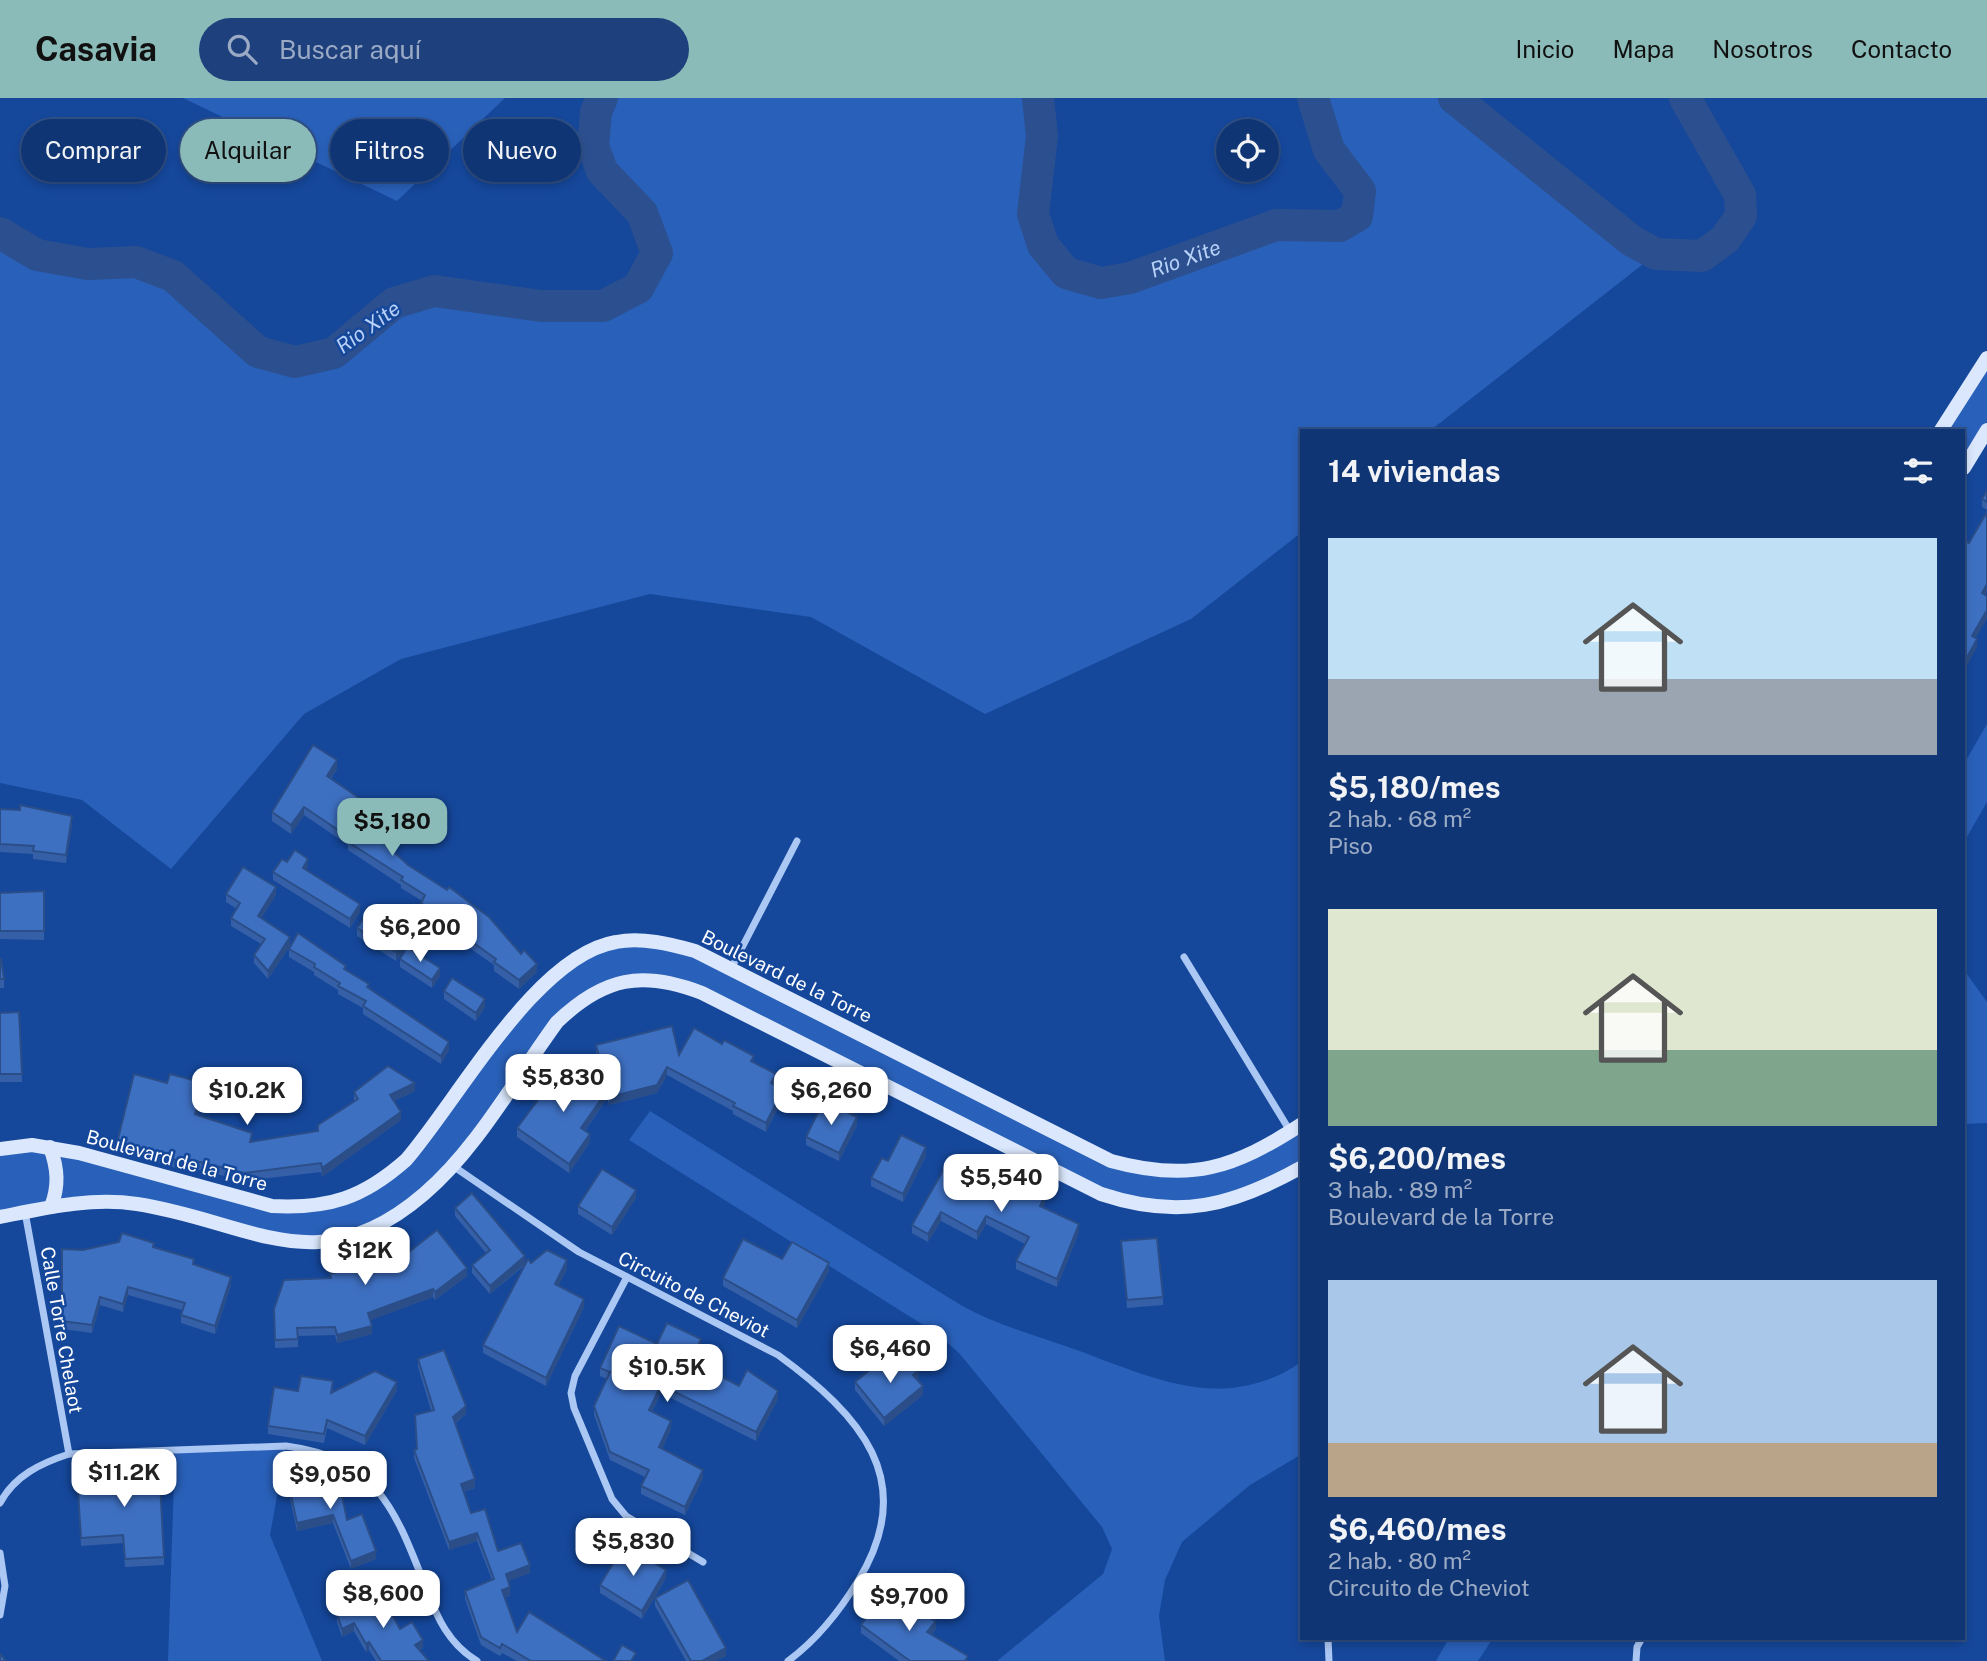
<!DOCTYPE html>
<html lang="es">
<head>
<meta charset="utf-8">
<style>
  body { margin:0; font-family:"Public Sans",sans-serif; background:#1e407c; color:#f1f3f6; height:100vh; display:flex; flex-direction:column; font-size:26px; white-space:nowrap }
  * { box-sizing:border-box; margin:0 }
  p { font-size:23px; color:#9cabc5 }
  .icon { flex:none; width:38px; height:38px; fill:none; stroke:currentColor; stroke-width:2; stroke-linecap:round; stroke-linejoin:round }
  .map { position:relative; flex:1; overflow:hidden }
  .panel { position:absolute; left:1300px; top:331px; width:665px; height:1211px; display:flex; flex-direction:column; background:#103574; border-radius:0px; box-shadow:0 4px 10px #0003,0 0 0 2px #305086 }
  .panel>* { flex:none }
  .hud { position:absolute; left:21px; top:21px; width:665px; height:63px; display:flex; gap:14px }
  .tools { position:absolute; left:1216px; top:21px; display:grid; gap:14px }
  .tools a { display:grid; place-items:center; width:63px; height:63px; border-radius:50%; background:#103574; box-shadow:0 4px 10px #0003,0 0 0 2px #305086; font-size:35px }
  .price { position:absolute; translate:-50% -60px; padding:0 16px; border-radius:14px; background:#fff; color:#222; font-size:23px; line-height:46px; filter:drop-shadow(0 2px 4px #0008) }
  .price::after { content:''; position:absolute; left:50%; top:42px; width:21px; height:16px; margin-left:-10px; background:inherit; clip-path:polygon(0 0,100% 0,50% 100%) }
  .price.current { background:#8bbbb9; color:#111 }
  ul { padding:0; list-style:none }
  li { display:grid; align-content:center; gap:14px; height:371px; padding:0 28px }
  li span { display:grid; place-items:center; height:217px; border-radius:0px; color:#555 }
  li>.icon { margin-inline-start:auto }
  span .icon { width:126px; height:126px; fill:#fffc; stroke-width:1 }
  li b { font-size:30px }
  h2 { display:flex; justify-content:space-between; align-items:center; height:84px; padding:0 28px; font-size:30px }
  .pill { padding:0 24px; border-radius:32px; background:#103574; box-shadow:0 4px 10px #0003,0 0 0 2px #305086; font-size:24px; line-height:63px }
  .pill.current { background:#8bbbb9; color:#111 }
  header { display:flex; align-items:center; gap:42px; box-sizing:border-box; height:98px; padding:0 35px; background:#8bbbb9; color:#111 }
  header strong { font-size:33px }
  nav { display:flex; gap:38px; margin-inline-start:auto; font-size:24px }
  .search { width:490px; height:63px; background:#1e407c; display:flex; align-items:center; gap:18px; box-sizing:border-box; padding:0 24px; border-radius:38px; color:#9cabc5; font-size:26px }
  .map>svg:first-child { display:block }
</style>
</head>
<body>
<header>
<strong>Casavia</strong>
<div class="search"><svg class="icon" aria-label="search" viewBox="0 0 24 24"><circle cx="10" cy="10" r="6"/><path d="M15 15l6 6"/></svg>Buscar aquí</div>
<nav><a>Inicio</a><a>Mapa</a><a>Nosotros</a><a>Contacto</a></nav>
</header>
<div class="map">
<svg width="1987" height="1563" viewBox="0 0 1987 1563">
  <rect width="100%" height="100%" fill="#15479b"/>
  <g fill="#2960b9">
    <path d="M183,0H505L397,103Z"/>
    <path d="M602,0H1038L1042,38L1033,116L1043,147L1066,175L1101,185L1130,180L1276,127L1340,128L1357,118L1360,93L1329,52L1313,0H1454L1632,143L1656,156L1431,332H1302V434L1191,521L985,616L811,519L650,496L401,561L304,616L171,771L82,702L0,685V135L37,157L88,166L136,164L173,178L258,254L295,264L334,255L394,205L434,193L541,208H603L638,190L657,155L642,115L602,73L593,48L596,14Z"/>
    <path d="M1987,260V332L1964,370V332H1941Z"/>
    <path d="M1987,626V704L1964,744V666Z"/>
    <path d="M665,844L1111,1063L1209,1071L1302,1026V1069L1216,1104L1129,1105L702,895L639,880L577,904L453,1068L365,1134L302,1145L139,1106L0,1119V1051L32,1047L298,1110L379,1086L548,880L589,853Z"/>
    <path d="M1964,872L1987,904V1025L1964,1026Z"/>
    <path d="M650,1013L959,1206C994,1226 1031,1236 1068,1249C1121,1267 1182,1298 1238,1289C1261,1286 1284,1277 1302,1263V1356L1250,1387L1182,1444L1165,1482L1159,1518L1165,1563H997L1103,1476L1112,1451L1102,1429L959,1255L936,1235L629,1042Z"/>
    <path d="M286,1348L270,1437L322,1563H168L175,1352Z"/>
    <path d="M1449,1540H1493L1478,1563H1436Z"/>
  </g>
  <g fill="none" stroke-linecap="round" stroke-linejoin="round">
    <g stroke="#2c508f" stroke-width="32">
      <path id="s1" d="M1038,0L1042,38L1033,116L1043,147L1066,175L1101,185L1130,180L1276,127L1340,128L1357,118L1360,93L1329,52L1313,0"/>
      <path d="M1454,0L1632,143L1656,156L1702,158L1725,141L1741,118L1740,97L1685,0"/>
      <path d="M0,135L37,157L88,166L136,164L173,178L258,254L295,264L334,255L394,205L434,193L541,208H603L638,190L657,155L642,115L602,73L593,48L596,14L602,0"/>
    </g>
    <g stroke="#abc7f3" stroke-width="7">
      <path d="M1184,859L1290,1033"/>
      <path d="M732,869L797,743"/>
      <path d="M453,1068L579,1154L778,1257C860,1317 920,1382 858,1483C839,1514 818,1541 788,1563"/>
      <path d="M25,1114L69,1356"/>
      <path d="M627,1179L575,1278L571,1295L574,1310L612,1401L626,1418L703,1464"/>
      <path d="M0,1405C14,1378 41,1365 69,1356L286,1348C378,1360 396,1414 426,1490C437,1520 449,1546 477,1563"/>
      <path d="M0,1455L5,1488L0,1517"/>
      <path d="M1328,1540L1329,1563"/>
      <path d="M1636,1563L1637,1549L1642,1540"/>
    </g>
    <g stroke="#dae7fc" stroke-width="14">
      <path d="M1941,332L1987,260"/>
      <path d="M1964,370L1987,332"/>
      <path d="M50,1049C58,1071 59,1088 51,1109"/>
      <path d="M0,1051L32,1047L79,1055L272,1108C329,1111 363,1100 406,1062C458,1002 536,857 616,844C642,839 670,846 695,853L1111,1063C1191,1085 1234,1070 1302,1026"/>
      <path d="M0,1119C45,1110 91,1099 137,1106C250,1123 317,1188 424,1096C476,1052 516,980 557,924C604,879 642,872 702,895L1101,1096C1179,1122 1232,1108 1302,1069"/>
    </g>
  </g>
  <g fill="#3560a7">
    <path d="M1987,393V412L1982,409V401Z"/>
    <path d="M337,671L331,681L365,712L355,727L408,767L537,874L519,891L494,873V867L454,839V834L421,814V805L422,803L401,790V787L348,752V747L304,717L291,736L272,723V714Z"/>
    <path d="M0,711L72,726L66,765L33,761V756L0,754Z"/>
    <path d="M287,764L308,769L306,772L360,814L350,830L273,782V774Z"/>
    <path d="M44,793V842L0,841V795Z"/>
    <path d="M226,796L276,797L261,820L290,848L268,881L254,865V857L261,846L231,828V820L237,811L226,804Z"/>
    <path d="M357,830L405,850L396,863L357,838Z"/>
    <path d="M289,851L346,872L449,952L441,966L363,916V910L338,896V892L314,877V874L289,859Z"/>
    <path d="M0,861L4,881V890H0Z"/>
    <path d="M400,861L440,878L432,890L400,869Z"/>
    <path d="M444,893L485,909L476,923L444,901Z"/>
    <path d="M19,914L22,984H0V915Z"/>
    <path d="M596,947L754,964L776,984L774,987L783,1000L766,1034L733,1016V1013L667,977L657,995L609,1007L596,955Z"/>
    <path d="M167,985L204,993L197,1017L252,1044L318,1033L354,1003V994L415,993L394,1003L401,1022L322,1079L321,1074L244,1083L184,1068L183,1072L117,1053V1045Z"/>
    <path d="M606,1002L585,1033L590,1044L569,1075L517,1039V1030Z"/>
    <path d="M857,1027L839,1063L806,1047V1039Z"/>
    <path d="M926,1058L903,1104L871,1088V1080L888,1063Z"/>
    <path d="M969,1076L1045,1105L1043,1109L1079,1134L1057,1189L1016,1171V1163L1025,1146L986,1126L977,1142L941,1123L928,1144L912,1135V1127Z"/>
    <path d="M636,1100L612,1137L578,1116V1108Z"/>
    <path d="M455,1110L525,1166L531,1165L567,1171L558,1188L584,1209L546,1288L483,1255V1247L525,1167L490,1196L472,1175V1167L486,1155L455,1118Z"/>
    <path d="M374,1140L404,1158L467,1178L435,1202L433,1199L370,1222L372,1236L337,1245L335,1237L298,1238V1249L275,1250L274,1211L330,1180V1176L380,1163L374,1149Z"/>
    <path d="M1121,1143L1163,1199V1207L1127,1210Z"/>
    <path d="M154,1150L194,1166L231,1187L215,1236L181,1225V1217L182,1212L128,1197L123,1214L100,1207L92,1235L62,1231V1151L83,1152Z"/>
    <path d="M782,1161L829,1173L797,1230L723,1188V1180Z"/>
    <path d="M657,1246L701,1249L694,1265L739,1288L778,1301L756,1343L661,1295L652,1314L671,1331L662,1351L703,1380L685,1417L641,1396V1388L645,1379L610,1362L594,1317V1308L607,1281L600,1278V1270Z"/>
    <path d="M418,1261L466,1316L456,1325L475,1390L463,1394L471,1415L498,1453L530,1475L508,1483L510,1498L505,1499L517,1534L606,1563H517L502,1555L500,1558L481,1547L465,1501V1493L492,1482L477,1443L449,1452L414,1360V1352L417,1351L431,1312L418,1269Z"/>
    <path d="M895,1269L919,1280L917,1282L923,1297L884,1328L855,1292V1284Z"/>
    <path d="M333,1291L332,1295L397,1292L365,1347L327,1330L324,1345L268,1336V1328L298,1293Z"/>
    <path d="M77,1377L164,1459V1467L125,1469L123,1445L81,1448Z"/>
    <path d="M288,1383L347,1422L376,1461L351,1471L333,1425L297,1433L288,1391Z"/>
    <path d="M666,1480L642,1521L600,1495V1487Z"/>
    <path d="M655,1500L726,1558L716,1563H686L655,1508Z"/>
    <path d="M337,1516L400,1531L423,1550L420,1552L429,1563H376L369,1552L366,1554L354,1533L342,1539L337,1524Z"/>
    <path d="M861,1527L936,1531L931,1537L968,1563H899L861,1535Z"/>
  </g>
  <g fill="#2b4e88">
    <path d="M1987,486V494L1982,503V495Z"/>
    <path d="M1987,512V521L1972,546V538Z"/>
    <path d="M1977,541V549L1964,574V565Z"/>
    <path d="M337,662V671L327,686V678Z"/>
    <path d="M365,704V712L352,733V725Z"/>
    <path d="M304,709V717L291,736V727Z"/>
    <path d="M72,718V726L66,765V757Z"/>
    <path d="M308,761V769L303,778V770Z"/>
    <path d="M276,789V797L258,826V818Z"/>
    <path d="M360,806V814L350,830V821Z"/>
    <path d="M290,839V848L268,881V873Z"/>
    <path d="M405,842V850L396,863V854Z"/>
    <path d="M537,866V874L519,891V882Z"/>
    <path d="M440,870V878L432,890V882Z"/>
    <path d="M485,901V909L476,923V915Z"/>
    <path d="M449,944V952L441,966V958Z"/>
    <path d="M667,969V977L657,995L609,1007V999Z"/>
    <path d="M776,976V984L771,994V985Z"/>
    <path d="M204,985V993L195,1025V1016Z"/>
    <path d="M415,985V993L390,1005V997Z"/>
    <path d="M783,992V1000L766,1034V1025Z"/>
    <path d="M606,994V1002L581,1038V1030Z"/>
    <path d="M401,1014V1022L322,1079V1070Z"/>
    <path d="M857,1019V1027L839,1063V1055Z"/>
    <path d="M590,1036V1044L569,1075V1066Z"/>
    <path d="M926,1049V1058L903,1104V1096Z"/>
    <path d="M636,1092V1100L612,1137V1129Z"/>
    <path d="M1045,1097V1105L1040,1116V1108Z"/>
    <path d="M941,1114V1123L928,1144V1136Z"/>
    <path d="M986,1118V1126L977,1142V1134Z"/>
    <path d="M1079,1126V1134L1057,1189V1181Z"/>
    <path d="M525,1158V1166L490,1196V1188Z"/>
    <path d="M567,1162V1171L555,1195V1186Z"/>
    <path d="M829,1165V1173L797,1230V1222Z"/>
    <path d="M467,1170V1178L435,1202V1194Z"/>
    <path d="M231,1179V1187L215,1236V1228Z"/>
    <path d="M128,1189V1197L123,1214V1206Z"/>
    <path d="M433,1191V1199L368,1223V1215Z"/>
    <path d="M100,1199V1207L92,1235V1227Z"/>
    <path d="M584,1201V1209L546,1288V1280Z"/>
    <path d="M372,1228V1236L337,1245V1237Z"/>
    <path d="M701,1241V1249L691,1271V1263Z"/>
    <path d="M919,1272V1280L913,1285V1277Z"/>
    <path d="M397,1284V1292L365,1347V1338Z"/>
    <path d="M661,1287V1295L649,1320V1312Z"/>
    <path d="M923,1288V1297L884,1328V1320Z"/>
    <path d="M778,1293V1301L756,1343V1334Z"/>
    <path d="M466,1308V1316L453,1327V1319Z"/>
    <path d="M671,1323V1331L659,1358V1349Z"/>
    <path d="M703,1372V1380L685,1417V1409Z"/>
    <path d="M475,1381V1390L461,1394V1386Z"/>
    <path d="M333,1417V1425L297,1433V1425Z"/>
    <path d="M477,1435V1443L449,1452V1444Z"/>
    <path d="M376,1453V1461L351,1471V1463Z"/>
    <path d="M530,1467V1475L506,1484V1476Z"/>
    <path d="M666,1472V1480L642,1521V1513Z"/>
    <path d="M510,1489V1498L502,1500V1492Z"/>
    <path d="M936,1523V1531L927,1542V1534Z"/>
    <path d="M354,1525V1533L342,1539V1531Z"/>
    <path d="M423,1542V1550L415,1555V1547Z"/>
    <path d="M369,1544V1552L366,1554V1546Z"/>
    <path d="M726,1550V1558L716,1563H702Z"/>
  </g>
  <g fill="#3e70c2" stroke="#2b4e88" stroke-width="2">
    <path d="M1987,393V404L1982,401Z"/>
    <path d="M1987,414V486L1982,495L1987,498V512L1972,538L1977,541L1964,565V447L1965,443L1969,445Z"/>
    <path d="M313,647L337,662L327,678L365,704L352,725L384,745L408,767L447,792L449,789L489,819L521,856L524,852L537,866L519,882L494,864L496,861L454,831L456,827L421,805L425,797L401,782L403,779L348,744L350,740L304,709L291,727L272,714Z"/>
    <path d="M20,707L72,718L66,757L33,753L34,748L0,746V711L20,712Z"/>
    <path d="M295,752L308,761L303,770L360,806L350,821L273,774L282,761L287,764Z"/>
    <path d="M243,769L276,789L258,818L290,839L268,873L254,857L265,841L231,820L240,805L226,796Z"/>
    <path d="M44,793V833H0V795Z"/>
    <path d="M366,817L405,842L396,854L357,830Z"/>
    <path d="M298,835L346,868L344,871L369,886L367,889L449,944L441,958L363,908L366,903L338,888L340,885L314,869L315,866L289,851Z"/>
    <path d="M407,849L440,870L432,882L400,861Z"/>
    <path d="M0,861H1L4,881H0Z"/>
    <path d="M452,880L485,901L476,915L444,893Z"/>
    <path d="M19,914L22,976H0V915Z"/>
    <path d="M672,928L679,957L694,930L722,946L724,942L754,958L751,963L776,976L771,985L783,992L766,1025L733,1008L735,1005L667,969L657,987L609,999L596,947Z"/>
    <path d="M565,966L606,994L581,1030L590,1036L569,1066L517,1030Z"/>
    <path d="M388,968L415,985L390,997L401,1014L322,1070L321,1065L244,1075L184,1060L183,1064L117,1045L134,976L167,985L170,976L204,985L195,1016L252,1035L250,1044L318,1033V1027L358,1001L354,994Z"/>
    <path d="M824,1002L857,1019L839,1055L806,1039Z"/>
    <path d="M901,1037L926,1049L903,1096L871,1080L882,1060L888,1063Z"/>
    <path d="M948,1064L969,1076L974,1066L1008,1086L1011,1080L1045,1097L1040,1108L1079,1126L1057,1181L1016,1163L1029,1139L986,1118L977,1134L941,1114L928,1136L912,1127Z"/>
    <path d="M602,1071L636,1092L612,1129L578,1108Z"/>
    <path d="M472,1095L525,1158L490,1188L472,1167L490,1152L455,1110Z"/>
    <path d="M437,1132L467,1170L435,1194L433,1191L368,1215L372,1228L337,1237L335,1229L297,1230L298,1241L275,1242L274,1211L284,1182L331,1180L330,1176L382,1162L374,1140L394,1133L404,1158Z"/>
    <path d="M122,1135L154,1145L153,1149L194,1161L193,1166L231,1179L215,1228L181,1217L185,1205L128,1189L123,1206L100,1199L92,1227L62,1223V1151L83,1152L119,1144Z"/>
    <path d="M1157,1140L1163,1199L1127,1202L1121,1143Z"/>
    <path d="M743,1141L782,1161L792,1144L829,1165L797,1222L723,1180Z"/>
    <path d="M547,1152L567,1162L555,1186L584,1201L546,1280L483,1247L528,1161L531,1165Z"/>
    <path d="M667,1225L701,1241L691,1263L739,1288L747,1272L778,1293L756,1334L661,1287L649,1312L671,1323L659,1349L703,1372L685,1409L641,1388L649,1372L610,1354L594,1308L610,1274L600,1270L619,1228L657,1246Z"/>
    <path d="M444,1252L466,1308L453,1319L475,1381L461,1386L471,1415L485,1411L498,1453L521,1445L530,1467L506,1476L510,1489L502,1492L517,1534L529,1514L606,1563H531L502,1546L500,1550L481,1539L465,1493L494,1481L477,1435L449,1444L414,1352L417,1351L415,1317L434,1312L418,1261Z"/>
    <path d="M908,1258L919,1272L913,1277L923,1288L884,1320L855,1284L886,1259L895,1269Z"/>
    <path d="M375,1273L397,1284L365,1338L327,1322L324,1336L268,1328L274,1289L298,1293L301,1278L333,1283L331,1295Z"/>
    <path d="M159,1366L164,1459L125,1461L123,1437L81,1440L77,1377L120,1374V1368Z"/>
    <path d="M337,1373L347,1422L362,1416L376,1453L351,1463L333,1417L297,1425L288,1383Z"/>
    <path d="M624,1447L666,1472L642,1513L600,1487Z"/>
    <path d="M688,1482L726,1550L702,1563H691L655,1500Z"/>
    <path d="M379,1493L400,1531L412,1524L423,1542L415,1547L429,1563H381L369,1544L366,1546L354,1525L342,1531L337,1516Z"/>
    <path d="M884,1496L936,1523L927,1534L968,1558L965,1563H910L861,1527Z"/>
    <path d="M622,1547L636,1555L631,1563H613Z"/>
    <path d="M0,1556L6,1563H0Z"/>
  </g>
  <g text-anchor="middle" dominant-baseline="central" stroke-width="5" stroke-linejoin="round" paint-order="stroke">
    <g font-size="19" fill="#fff" stroke="#15479b">
      <text transform="translate(787 878) rotate(26)">Boulevard de la Torre</text>
      <text transform="translate(177 1062) rotate(15)">Boulevard de la Torre</text>
      <text transform="translate(694 1196) rotate(27)">Circuito de Cheviot</text>
      <text transform="translate(62 1232) rotate(80)">Calle Torre Chelaot</text>
    </g>
    <g font-size="21" font-style="italic" fill="#b7d1f9" stroke="#15479b">
      <text stroke="none"><textPath href="#s1" startOffset="310">Rio Xite</textPath></text>
      <text transform="translate(368 229) rotate(-36)">Rio Xite</text>
    </g>
  </g>
</svg>
<div class="tools">
<a><svg class="icon" aria-label="locate" viewBox="0 0 24 24"><circle cx="12" cy="12" r="6"/><path d="M12 2v4M12 18v4M2 12h4M18 12h4"/></svg></a>
</div>
<b class="price current" style="left:392px;top:760px">$5,180</b>
<b class="price" style="left:420px;top:866px">$6,200</b>
<b class="price" style="left:563px;top:1016px">$5,830</b>
<b class="price" style="left:247px;top:1029px">$10.2K</b>
<b class="price" style="left:831px;top:1029px">$6,260</b>
<b class="price" style="left:1001px;top:1116px">$5,540</b>
<b class="price" style="left:365px;top:1189px">$12K</b>
<b class="price" style="left:890px;top:1287px">$6,460</b>
<b class="price" style="left:667px;top:1306px">$10.5K</b>
<b class="price" style="left:124px;top:1411px">$11.2K</b>
<b class="price" style="left:330px;top:1413px">$9,050</b>
<b class="price" style="left:633px;top:1480px">$5,830</b>
<b class="price" style="left:383px;top:1532px">$8,600</b>
<b class="price" style="left:909px;top:1535px">$9,700</b>
<div class="hud">
<a class="pill">Comprar</a>
<a class="pill current">Alquilar</a>
<a class="pill">Filtros</a>
<a class="pill">Nuevo</a>
</div>
<section class="panel">
<h2>14 viviendas<svg class="icon" aria-label="filters" viewBox="0 0 24 24"><path d="M4 7h16M4 17h16"/><circle cx="9" cy="7" r="2"/><circle cx="15" cy="17" r="2"/></svg></h2>
<ul>
<li><span style="background:linear-gradient(#bfe0f5 65%,#9aa5b1 0)"><svg class="icon" aria-label="home" viewBox="0 0 24 24"><path d="M3 11l9-7 9 7M6 9v11h12V9"/></svg></span><div><b>$5,180/mes</b><p>2 hab. · 68 m²</p><p>Piso</p></div></li>
<li><span style="background:linear-gradient(#dfe7d0 65%,#7fa58c 0)"><svg class="icon" aria-label="home" viewBox="0 0 24 24"><path d="M3 11l9-7 9 7M6 9v11h12V9"/></svg></span><div><b>$6,200/mes</b><p>3 hab. · 89 m²</p><p>Boulevard de la Torre</p></div></li>
<li><span style="background:linear-gradient(#a9c7e8 75%,#b9a48a 0)"><svg class="icon" aria-label="home" viewBox="0 0 24 24"><path d="M3 11l9-7 9 7M6 9v11h12V9"/></svg></span><div><b>$6,460/mes</b><p>2 hab. · 80 m²</p><p>Circuito de Cheviot</p></div></li>
</ul>
</section>
</div>
</body>
</html>
